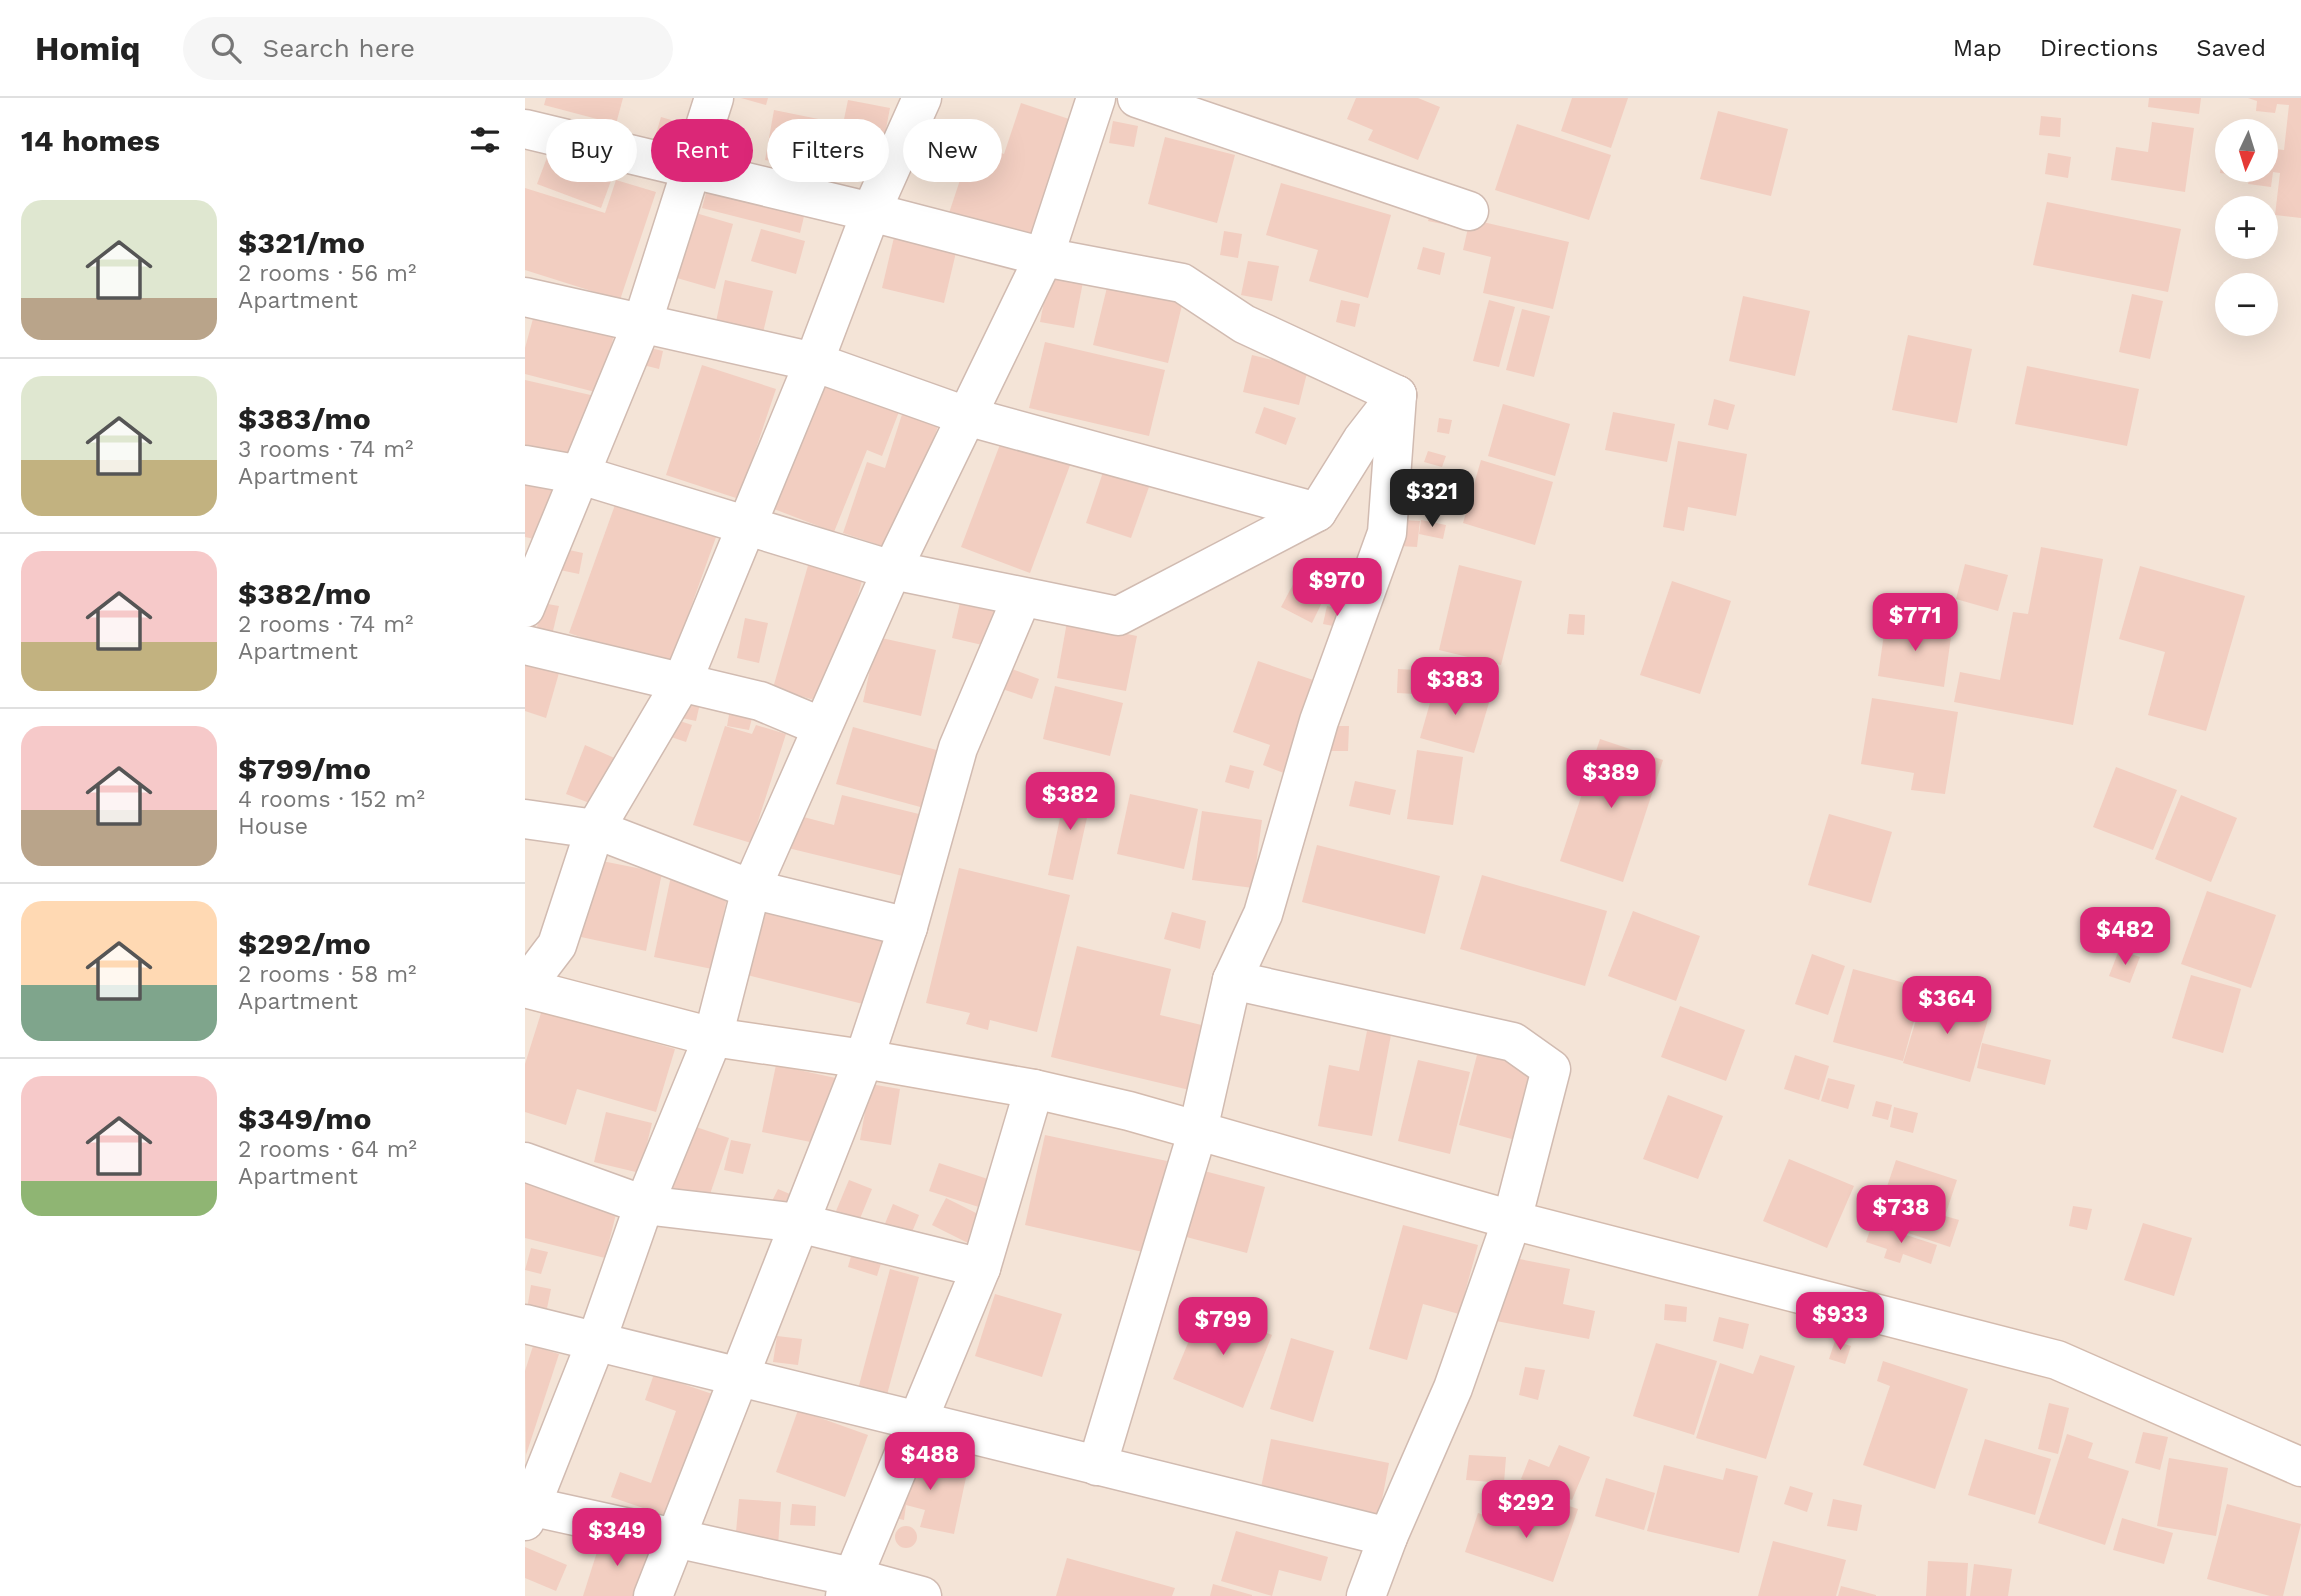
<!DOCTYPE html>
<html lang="en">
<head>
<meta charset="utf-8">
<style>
  body { margin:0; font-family:"Work Sans",sans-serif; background:#f6f6f6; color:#222; height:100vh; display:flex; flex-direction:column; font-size:26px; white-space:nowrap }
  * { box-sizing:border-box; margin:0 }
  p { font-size:23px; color:#767676 }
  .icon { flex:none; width:38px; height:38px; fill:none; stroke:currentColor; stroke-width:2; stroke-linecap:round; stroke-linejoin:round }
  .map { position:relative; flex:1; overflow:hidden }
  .sheet { display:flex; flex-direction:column; background:#fff; width:525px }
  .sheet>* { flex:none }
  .hud { position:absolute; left:21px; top:21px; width:665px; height:63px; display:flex; gap:14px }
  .needle { width:46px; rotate:184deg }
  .buttons { position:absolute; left:1690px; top:21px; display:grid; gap:14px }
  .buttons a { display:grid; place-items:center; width:63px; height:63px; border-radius:50%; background:#fff; box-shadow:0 7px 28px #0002; font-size:35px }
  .price { position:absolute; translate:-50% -60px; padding:0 16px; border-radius:14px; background:#db2777; color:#fff; font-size:23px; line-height:46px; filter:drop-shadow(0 2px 4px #0008) }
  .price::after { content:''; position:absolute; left:50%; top:42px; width:21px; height:16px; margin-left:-10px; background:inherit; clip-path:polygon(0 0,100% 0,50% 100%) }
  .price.on { background:#222; color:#fff }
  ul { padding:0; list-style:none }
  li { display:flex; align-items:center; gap:21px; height:175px; padding:0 21px }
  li+li { border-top:2px solid #e0e0e0 }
  li span { display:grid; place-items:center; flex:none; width:196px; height:140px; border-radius:21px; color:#555 }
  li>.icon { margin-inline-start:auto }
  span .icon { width:84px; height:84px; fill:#fffc; stroke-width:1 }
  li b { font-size:30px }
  h2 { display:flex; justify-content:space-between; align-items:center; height:84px; padding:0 21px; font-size:30px }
  .pill { padding:0 24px; border-radius:32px; background:#fff; box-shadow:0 7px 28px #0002; font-size:24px; line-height:63px }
  .pill.on { background:#db2777; color:#fff }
  header { display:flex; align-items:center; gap:42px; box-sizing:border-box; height:98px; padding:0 35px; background:#fff; border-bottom:2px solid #e0e0e0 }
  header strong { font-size:33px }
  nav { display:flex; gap:38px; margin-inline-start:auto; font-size:24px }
  .search { width:490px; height:63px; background:#f6f6f6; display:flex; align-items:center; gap:18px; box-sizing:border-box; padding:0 24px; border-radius:38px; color:#767676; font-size:26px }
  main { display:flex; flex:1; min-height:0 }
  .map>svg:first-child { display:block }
</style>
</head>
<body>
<header>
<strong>Homiq</strong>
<div class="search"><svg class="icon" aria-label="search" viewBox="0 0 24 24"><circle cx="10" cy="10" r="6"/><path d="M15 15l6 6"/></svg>Search here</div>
<nav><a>Map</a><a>Directions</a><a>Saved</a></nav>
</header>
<main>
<section class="sheet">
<h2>14 homes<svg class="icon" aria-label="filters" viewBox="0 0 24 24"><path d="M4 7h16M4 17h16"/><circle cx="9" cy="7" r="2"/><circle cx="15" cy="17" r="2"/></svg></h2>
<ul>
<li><span style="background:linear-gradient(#dfe7d0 70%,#b9a48a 0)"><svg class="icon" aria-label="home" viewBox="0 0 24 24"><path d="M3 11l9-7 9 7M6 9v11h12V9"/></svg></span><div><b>$321/mo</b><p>2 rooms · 56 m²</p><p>Apartment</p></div></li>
<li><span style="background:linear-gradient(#dfe7d0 60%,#c2b280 0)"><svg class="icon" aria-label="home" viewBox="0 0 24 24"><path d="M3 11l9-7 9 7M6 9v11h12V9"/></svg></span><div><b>$383/mo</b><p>3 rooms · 74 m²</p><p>Apartment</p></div></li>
<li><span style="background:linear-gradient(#f6c9c9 65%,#c2b280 0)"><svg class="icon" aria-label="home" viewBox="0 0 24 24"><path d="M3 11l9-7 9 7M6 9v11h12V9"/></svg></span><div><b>$382/mo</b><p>2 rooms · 74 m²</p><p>Apartment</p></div></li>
<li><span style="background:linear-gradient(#f6c9c9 60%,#b9a48a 0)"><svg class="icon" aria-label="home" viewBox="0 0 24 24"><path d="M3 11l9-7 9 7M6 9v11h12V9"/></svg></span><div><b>$799/mo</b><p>4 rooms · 152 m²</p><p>House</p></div></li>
<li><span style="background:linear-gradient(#ffd9b3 60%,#7fa58c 0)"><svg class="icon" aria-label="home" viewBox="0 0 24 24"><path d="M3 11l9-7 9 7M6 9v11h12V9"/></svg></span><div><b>$292/mo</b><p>2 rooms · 58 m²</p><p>Apartment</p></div></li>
<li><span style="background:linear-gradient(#f6c9c9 75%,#8fb573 0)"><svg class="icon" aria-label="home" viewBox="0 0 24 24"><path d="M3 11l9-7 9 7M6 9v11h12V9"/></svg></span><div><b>$349/mo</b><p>2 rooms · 64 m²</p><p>Apartment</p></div></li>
</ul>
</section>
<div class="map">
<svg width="1776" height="1498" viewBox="0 0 1776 1498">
  <rect width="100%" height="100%" fill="#fcf3e9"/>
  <path fill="#f4e4d7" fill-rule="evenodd" d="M0,0H1776V1498H0ZM1703,33H1741V72H1703ZM1703,110H1741V149H1703ZM1703,187H1741V226H1703Z"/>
  <g fill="#f2cec1">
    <path d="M21,0H98L91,26L19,7Z"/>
    <path d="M216,0H243L241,7Z"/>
    <path d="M831,0H893L915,9L893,62L843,42L848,32L822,21Z"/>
    <path d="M1047,0H1103L1086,50L1036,33Z"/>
    <path d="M1624,0H1676L1674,16L1623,9Z"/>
    <path d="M1723,0H1776V120L1750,117L1755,75L1748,74L1746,89L1723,86L1725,79L1695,75L1699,45H1703V72H1741V50L1759,52L1764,7L1752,6L1750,15L1731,13L1732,3Z"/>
    <path d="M323,2L365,10L351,83L240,62L249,12L318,26Z"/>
    <path d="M496,5L550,23L510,144L424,115L435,82L388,67L401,29L479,56Z"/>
    <path d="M1193,13L1263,31L1246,98L1175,81Z"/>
    <path d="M1516,18L1536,20L1535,39L1514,37Z"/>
    <path d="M136,19L167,28L161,48L130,39Z"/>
    <path d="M588,23L613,28L609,49L584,45Z"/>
    <path d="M1627,24L1669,30L1660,94L1586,82L1591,49L1623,54Z"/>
    <path d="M992,26L1086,57L1064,122L970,92Z"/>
    <path d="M640,39L710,57L692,125L623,106Z"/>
    <path d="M29,41L93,64L76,110L12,86Z"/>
    <path d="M1523,55L1546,59L1543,80L1520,76Z"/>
    <path d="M186,76L283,102L275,135L177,110Z"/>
    <path d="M91,82L131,94L95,202L0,172V90L80,115Z"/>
    <path d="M756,85L866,117L843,200L784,183L793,152L741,137Z"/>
    <path d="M1522,104L1656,131L1643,194L1508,167Z"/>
    <path d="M907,108L925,113L922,127L903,123Z"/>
    <path d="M164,113L208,126L190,191L145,178Z"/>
    <path d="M945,121L1044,144L1028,211L958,195L966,159L938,152Z"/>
    <path d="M236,131L280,143L271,176L226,163Z"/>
    <path d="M371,131L433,146L419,205L357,190Z"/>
    <path d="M699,133L717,136L713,160L695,157Z"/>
    <path d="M898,149L920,155L915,177L892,171Z"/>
    <path d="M723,163L754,168L747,203L716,197Z"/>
    <path d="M524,178L558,184L549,230L515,224Z"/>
    <path d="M584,181L659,199L643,265L568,247Z"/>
    <path d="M200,182L248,193L236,243L189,233Z"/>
    <path d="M1607,196L1638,203L1625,261L1594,254Z"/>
    <path d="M1218,198L1285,213L1270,278L1204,263Z"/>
    <path d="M816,202L835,206L830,229L811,224Z"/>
    <path d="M964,202L990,209L974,269L948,263Z"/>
    <path d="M997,211L1025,218L1009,279L981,272Z"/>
    <path d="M9,217L89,237L74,295L0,276V250Z"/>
    <path d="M1383,237L1447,251L1432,325L1367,312Z"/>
    <path d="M520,244L640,272L624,338L504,310Z"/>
    <path d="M121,249L138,253L134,271L118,267Z"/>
    <path d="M727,257L783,271L774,307L718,294Z"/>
    <path d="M177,267L251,291L214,401L141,377Z"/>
    <path d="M1502,268L1614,291L1602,348L1490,326Z"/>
    <path d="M300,281L375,311L357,358L342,352L309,434L249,411Z"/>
    <path d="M0,282L70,298L54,362L0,349Z"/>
    <path d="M1189,301L1210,307L1203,332L1183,327Z"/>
    <path d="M978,306L1045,326L1030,378L963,358Z"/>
    <path d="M739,309L771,320L761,347L730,335Z"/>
    <path d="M379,310L415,322L372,453L318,435L342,364L360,370Z"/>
    <path d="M1088,314L1150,326L1142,364L1080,352Z"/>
    <path d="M914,320L927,322L924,336L912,334Z"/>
    <path d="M479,336L547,362L505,475L436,449Z"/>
    <path d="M1153,343L1222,356L1211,418L1163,409L1159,433L1138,429Z"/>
    <path d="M903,353L921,358L917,369L899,364Z"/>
    <path d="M956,362L1028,384L1010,447L938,425Z"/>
    <path d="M578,374L624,389L606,440L561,425Z"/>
    <path d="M0,383L31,390L19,443L0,439Z"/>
    <path d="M95,393L195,428L144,570L44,535Z"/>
    <path d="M877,422L895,423L892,449L875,448Z"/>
    <path d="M896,422L921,427L918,441L894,436Z"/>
    <path d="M1516,449L1578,461L1548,627L1429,604L1435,574L1475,582L1488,514L1503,516Z"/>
    <path d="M35,450L58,455L54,476L30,471Z"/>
    <path d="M284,464L338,479L303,606L248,590Z"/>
    <path d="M1440,466L1483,477L1473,513L1431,501Z"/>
    <path d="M934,467L997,483L976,567L914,552Z"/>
    <path d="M1615,468L1720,498L1681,633L1623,617L1640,554L1594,541Z"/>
    <path d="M773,477L803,492L787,525L756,509Z"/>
    <path d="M1147,483L1206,503L1175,596L1115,577Z"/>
    <path d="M436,500L475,509L466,549L427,540Z"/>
    <path d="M17,505L34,508L27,537L11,534Z"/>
    <path d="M802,508L826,514L823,531L798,526Z"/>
    <path d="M1044,516L1060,517L1059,537L1042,536Z"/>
    <path d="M220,520L243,525L234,565L212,560Z"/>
    <path d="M1361,522L1427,532L1419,589L1353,578Z"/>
    <path d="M542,524L612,538L601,593L532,580Z"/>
    <path d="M352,539L411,552L396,618L338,604Z"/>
    <path d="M0,558L36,568L21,620L0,613Z"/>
    <path d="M733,563L797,585L764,677L738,667L745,647L708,634Z"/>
    <path d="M484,570L514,581L507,601L477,591Z"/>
    <path d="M873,571L892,572L890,596L872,595Z"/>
    <path d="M911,584L966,598L949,655L895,640Z"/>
    <path d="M530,588L598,605L585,658L518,641Z"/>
    <path d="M157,596L176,601L171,623L152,619Z"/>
    <path d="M1347,600L1433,614L1420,696L1386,692L1389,675L1336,666Z"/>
    <path d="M206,606L229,612L224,632L202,628Z"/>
    <path d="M149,621L167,627L161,644L143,638Z"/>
    <path d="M231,627L261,636L226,745L168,727L200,628L227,636Z"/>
    <path d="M805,628H824L823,653H805Z"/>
    <path d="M328,629L426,656L410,713L311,686Z"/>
    <path d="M1075,641L1138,662L1098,784L1035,763Z"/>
    <path d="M60,647L94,662L75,709L41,696Z"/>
    <path d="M892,652L938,659L928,727L882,721Z"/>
    <path d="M705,667L729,673L724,691L700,684Z"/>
    <path d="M1591,669L1652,692L1628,752L1568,729Z"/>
    <path d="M830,683L871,692L865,717L824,708Z"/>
    <path d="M542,687L568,693L548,782L523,777Z"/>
    <path d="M605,696L673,711L659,771L592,756Z"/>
    <path d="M317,697L406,719L390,781L263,750L271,717L309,727Z"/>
    <path d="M1656,697L1712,720L1686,784L1630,761Z"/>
    <path d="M677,713L737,722L728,790L667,782Z"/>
    <path d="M1304,716L1367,734L1346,805L1283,787Z"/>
    <path d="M792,747L915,778L900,836L777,804Z"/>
    <path d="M72,762L137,775L121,853L56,839Z"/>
    <path d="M434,770L545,797L512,934L465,922L463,932L441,926L445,915L401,905Z"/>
    <path d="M957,777L1082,813L1060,888L935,851Z"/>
    <path d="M146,778L204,790L187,871L129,859Z"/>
    <path d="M1682,793L1751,817L1726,890L1656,866Z"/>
    <path d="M239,811L366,843L350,909L222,877Z"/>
    <path d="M1108,813L1175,838L1151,903L1083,878Z"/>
    <path d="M647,814L681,823L675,851L639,841Z"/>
    <path d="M552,848L646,871L635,917L689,930L673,994L526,959Z"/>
    <path d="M1594,852L1615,859L1605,885L1584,878Z"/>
    <path d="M1287,856L1320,868L1303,917L1270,906Z"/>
    <path d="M1328,871L1398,890L1378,963L1308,944Z"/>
    <path d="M1666,877L1716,891L1698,955L1647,940Z"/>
    <path d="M1400,892L1466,911L1445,984L1378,965Z"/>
    <path d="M1155,908L1220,932L1201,983L1136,959Z"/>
    <path d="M17,912L150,951L131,1014L52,991L41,1027L0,1014V966Z"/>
    <path d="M842,933L866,937L847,1038L793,1028L804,967L834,973Z"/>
    <path d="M1457,945L1526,962L1520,987L1452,970Z"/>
    <path d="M953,953L1017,970L998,1044L934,1027Z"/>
    <path d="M1270,957L1304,968L1294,1002L1259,991Z"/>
    <path d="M893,962L945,974L925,1056L873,1043Z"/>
    <path d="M251,967L315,981L300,1047L237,1034Z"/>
    <path d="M1303,980L1330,987L1323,1011L1296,1003Z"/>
    <path d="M345,986L375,991L366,1047L335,1042Z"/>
    <path d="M1143,997L1198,1018L1173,1081L1118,1061Z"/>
    <path d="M1351,1003L1367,1007L1363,1022L1347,1018Z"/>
    <path d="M1369,1009L1393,1015L1388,1035L1365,1029Z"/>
    <path d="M81,1014L127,1025L115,1075L69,1064Z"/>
    <path d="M165,1027L204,1040L181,1108L141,1094Z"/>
    <path d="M520,1037L642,1063L622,1155L500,1127Z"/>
    <path d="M206,1042L226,1046L218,1076L199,1072Z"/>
    <path d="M1264,1061L1329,1088L1302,1150L1238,1123Z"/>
    <path d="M1371,1062L1432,1082L1420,1118L1434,1122L1425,1149L1350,1124Z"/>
    <path d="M414,1065L469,1083L460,1111L404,1093Z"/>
    <path d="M668,1070L740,1089L722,1155L650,1136Z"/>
    <path d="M324,1082L347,1091L334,1123L311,1113Z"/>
    <path d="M0,1085L93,1108L80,1160L0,1140Z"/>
    <path d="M253,1091L272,1099L267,1112L247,1103Z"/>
    <path d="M421,1100L459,1119L445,1146L407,1127Z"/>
    <path d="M368,1106L394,1117L385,1139L359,1128Z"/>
    <path d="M1548,1108L1567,1111L1562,1132L1544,1128Z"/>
    <path d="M1618,1125L1667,1140L1649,1198L1599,1182Z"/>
    <path d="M1347,1126L1412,1147L1406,1166L1378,1156L1375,1165L1359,1160L1362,1151L1341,1144Z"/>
    <path d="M878,1127L953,1147L934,1216L898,1206L882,1262L844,1251Z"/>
    <path d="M6,1150L23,1154L16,1176L0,1172Z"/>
    <path d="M328,1151L358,1159L352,1178L323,1169Z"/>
    <path d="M979,1158L1045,1171L1038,1206L1070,1213L1064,1241L966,1222Z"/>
    <path d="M365,1171L394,1179L360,1304L332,1295Z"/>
    <path d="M6,1187L26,1191L20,1220L1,1217Z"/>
    <path d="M470,1196L537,1216L517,1279L450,1258Z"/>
    <path d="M1140,1206L1162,1209L1161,1224L1139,1222Z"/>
    <path d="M678,1209L747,1237L718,1310L648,1281Z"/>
    <path d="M1194,1219L1224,1226L1218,1251L1188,1243Z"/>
    <path d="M252,1238L277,1241L273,1267L248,1264Z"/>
    <path d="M766,1240L809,1253L788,1324L745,1311Z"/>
    <path d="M1310,1243L1326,1248L1320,1266L1304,1261Z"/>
    <path d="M1131,1245L1192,1263L1169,1337L1108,1318Z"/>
    <path d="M8,1248L34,1256L1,1357L0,1273Z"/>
    <path d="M1235,1257L1270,1268L1241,1361L1171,1340L1195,1265L1228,1276Z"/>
    <path d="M1358,1263L1443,1291L1410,1391L1338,1367L1365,1288L1352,1283Z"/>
    <path d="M1000,1269L1020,1272L1013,1302L994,1297Z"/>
    <path d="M129,1276L196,1299L153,1422L86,1399L95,1374L126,1385L151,1313L120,1302Z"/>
    <path d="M1524,1305L1544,1310L1533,1356L1513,1351Z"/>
    <path d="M273,1312L343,1337L320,1399L251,1374Z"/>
    <path d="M1618,1334L1643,1339L1635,1372L1610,1365Z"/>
    <path d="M1542,1336L1568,1345L1563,1360L1604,1373L1580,1447L1513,1425Z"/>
    <path d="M746,1341L864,1365L852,1428L733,1404Z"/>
    <path d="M1460,1341L1526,1361L1510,1417L1443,1397Z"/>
    <path d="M1034,1347L1065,1359L1047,1402L996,1381L1004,1361L1024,1369Z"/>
    <path d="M379,1356L443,1370L429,1436L395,1429L400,1412L381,1407L379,1422L365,1419Z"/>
    <path d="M944,1357L981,1359L979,1385L941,1382Z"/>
    <path d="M1644,1360L1703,1370L1691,1438L1632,1428Z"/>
    <path d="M1139,1367L1198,1382L1201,1370L1233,1378L1214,1455L1122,1433Z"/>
    <path d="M1081,1380L1130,1395L1119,1432L1070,1418Z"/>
    <path d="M1265,1388L1288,1395L1282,1414L1259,1406Z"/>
    <path d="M1015,1398L1053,1411L1028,1484L940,1454L953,1415L1003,1432Z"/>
    <path d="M214,1401L256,1404L253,1448L210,1445Z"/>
    <path d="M1308,1401L1337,1407L1332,1433L1302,1428Z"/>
    <path d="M267,1406L291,1408L290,1428L265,1427Z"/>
    <path d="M1702,1406L1776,1426L1758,1498H1745L1682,1481Z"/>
    <path d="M1597,1420L1648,1435L1639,1466L1588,1452Z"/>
    <circle cx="381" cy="1439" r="11"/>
    <path d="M711,1433L803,1459L796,1483L754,1472L747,1498L696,1483Z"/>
    <path d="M78,1435L127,1451L111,1498H58Z"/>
    <path d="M1248,1443L1321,1462L1311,1498H1233Z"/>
    <path d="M0,1449L42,1467L31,1493L0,1480Z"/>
    <path d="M542,1460L650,1490L647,1498H531Z"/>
    <path d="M1403,1463L1443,1465L1441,1498H1401Z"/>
    <path d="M1449,1466L1487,1471L1483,1498H1445Z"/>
    <path d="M688,1486L727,1497V1498H685Z"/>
    <path d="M1316,1488L1351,1497V1498H1313Z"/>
  </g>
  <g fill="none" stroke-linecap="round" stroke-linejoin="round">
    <defs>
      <g id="street">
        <path d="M612,0L944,113"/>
        <path d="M0,31L346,114L519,159L657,185L719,226L872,297"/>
        <path d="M0,199L289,264L441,318L792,414"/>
        <path d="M0,367L56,377L367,472L593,518L792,414L837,342L872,297"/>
        <path d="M0,510L117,226L189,0"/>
        <path d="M0,547L235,603L297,629"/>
        <path d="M0,721L70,731L226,791L383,829"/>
        <path d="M707,882L988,944L1026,971L987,1122L928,1290L863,1439L841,1498"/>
        <path d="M0,889L32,847L70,731L158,582L289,264L346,114L397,0"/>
        <path d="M0,1064L119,1107L274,1125L456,1170"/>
        <path d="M0,1226L863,1439"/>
        <path d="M572,1368L673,1032L707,882L738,816L794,623L862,435L872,297"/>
        <path d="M0,1407L327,1479L397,1498"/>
        <path d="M0,1423L71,1244L119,1107L188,939L226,791L367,472L519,159L571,0"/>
        <path d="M128,1498L339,961L383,829L433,650L497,499"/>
        <path d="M320,1498L456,1170L509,991"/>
      </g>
      <path id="secondary" d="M0,890L188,939L339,961L509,991L604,1013L987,1122L1532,1262L1776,1369"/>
    </defs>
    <use href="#street" stroke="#d1bbb1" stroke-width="41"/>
    <use href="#secondary" stroke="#d4bbae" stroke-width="41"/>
    <use href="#street" stroke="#fff" stroke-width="38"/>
    <use href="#secondary" stroke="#fff" stroke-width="38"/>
  </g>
</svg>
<div class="buttons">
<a><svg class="needle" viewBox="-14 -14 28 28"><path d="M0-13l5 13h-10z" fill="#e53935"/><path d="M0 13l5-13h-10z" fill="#767676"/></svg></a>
<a>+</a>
<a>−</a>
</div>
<b class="price on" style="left:907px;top:431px">$321</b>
<b class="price" style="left:812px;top:520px">$970</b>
<b class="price" style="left:1390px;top:555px">$771</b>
<b class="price" style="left:930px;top:619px">$383</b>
<b class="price" style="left:1086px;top:712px">$389</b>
<b class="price" style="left:545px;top:734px">$382</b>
<b class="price" style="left:1600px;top:869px">$482</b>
<b class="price" style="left:1422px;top:938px">$364</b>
<b class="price" style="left:1376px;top:1147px">$738</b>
<b class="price" style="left:1315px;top:1254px">$933</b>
<b class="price" style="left:698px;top:1259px">$799</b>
<b class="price" style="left:405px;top:1394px">$488</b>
<b class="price" style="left:1001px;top:1442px">$292</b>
<b class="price" style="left:92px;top:1470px">$349</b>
<div class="hud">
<a class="pill">Buy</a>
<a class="pill on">Rent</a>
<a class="pill">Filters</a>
<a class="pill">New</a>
</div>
</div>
</main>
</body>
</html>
